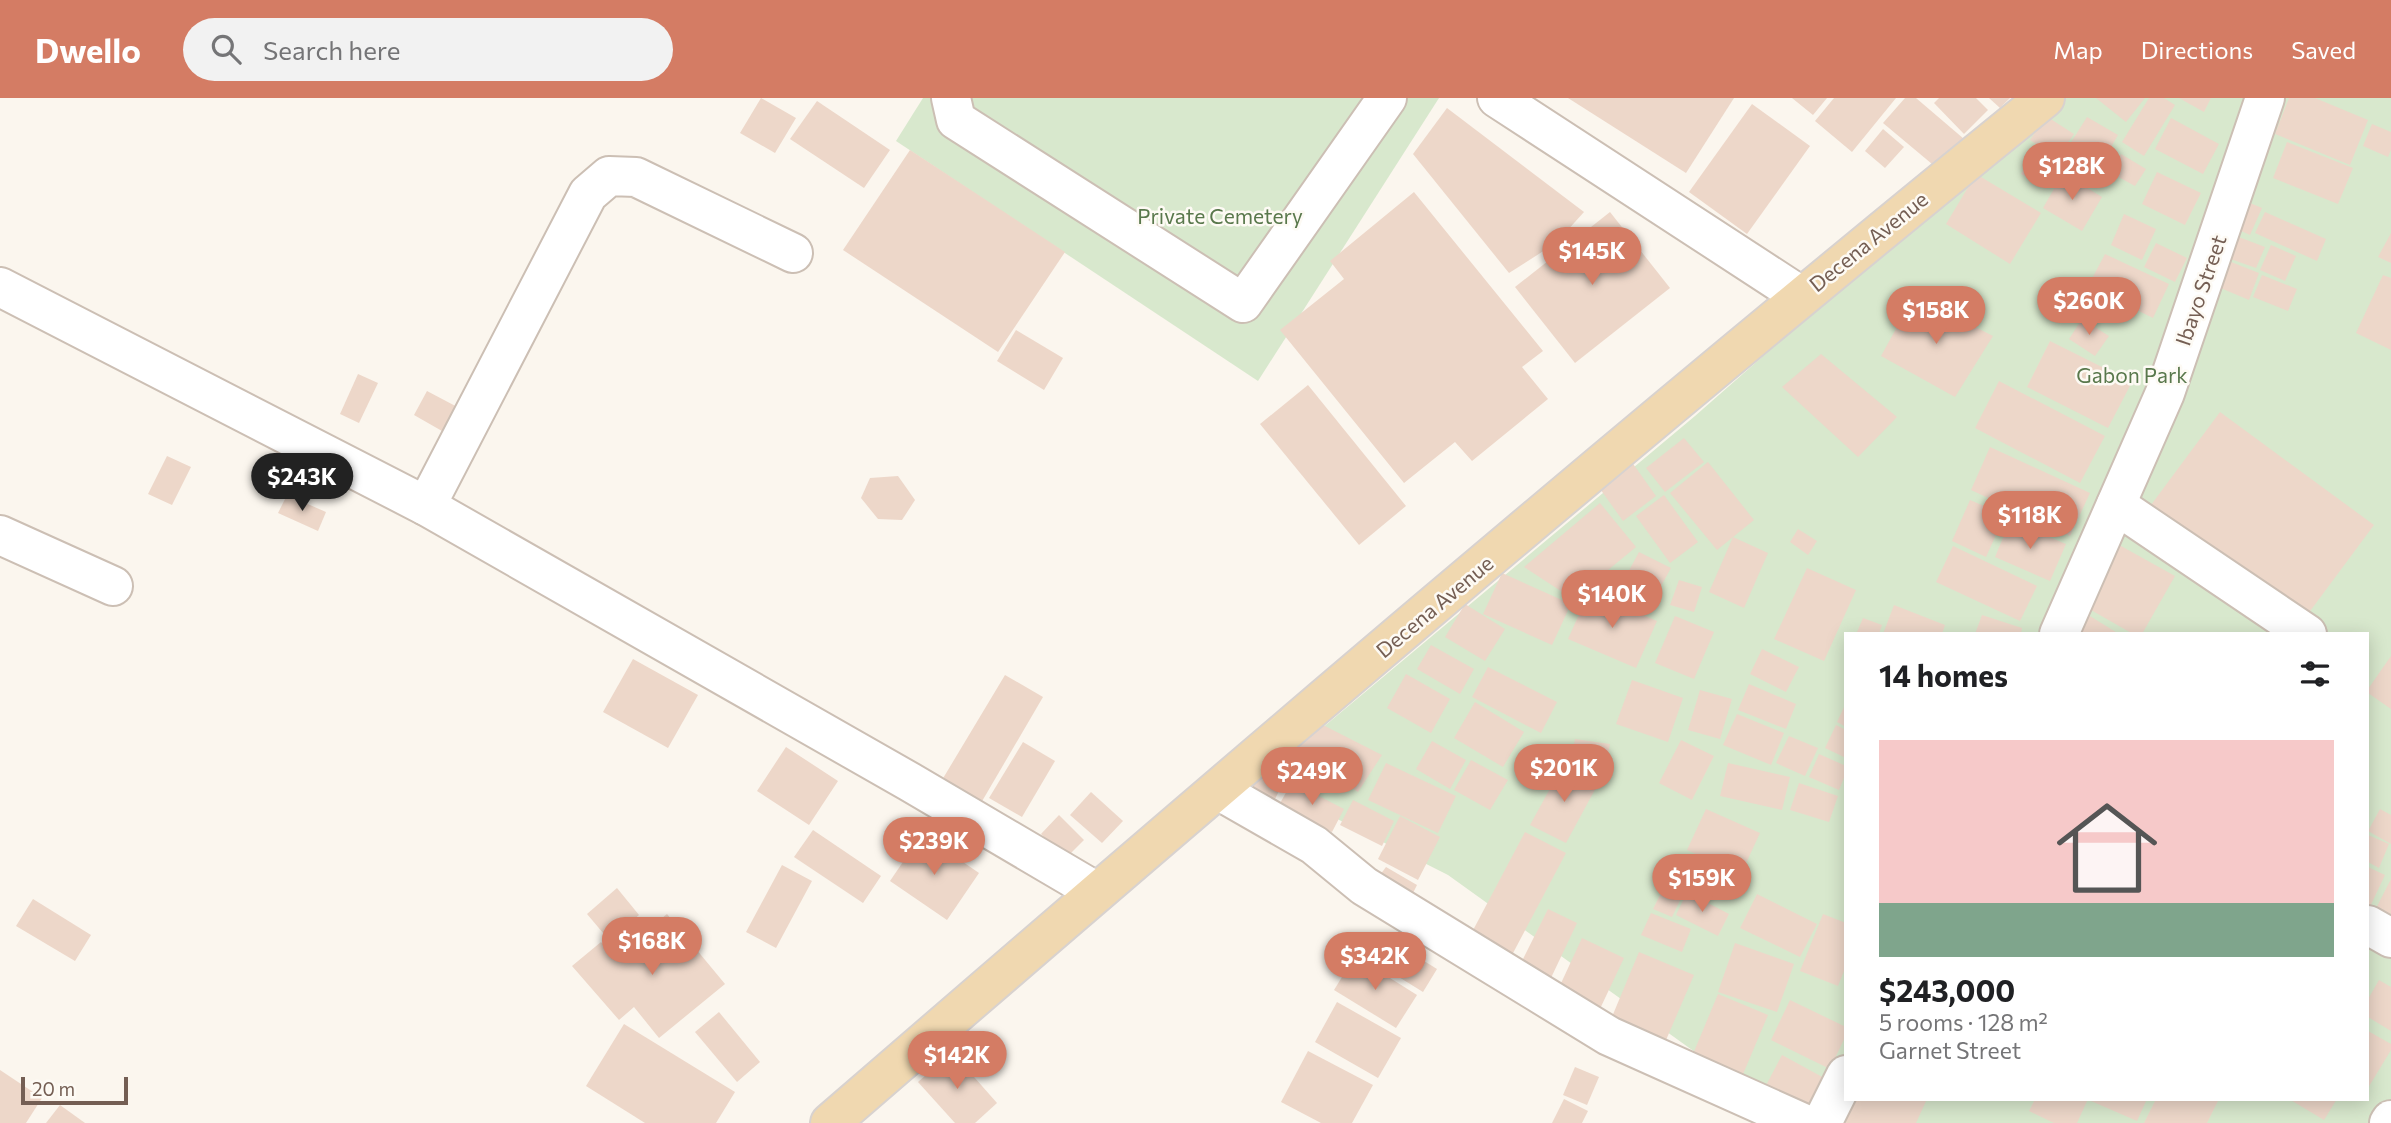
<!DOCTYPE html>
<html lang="en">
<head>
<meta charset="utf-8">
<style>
  body { margin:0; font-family:Commissioner,sans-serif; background:#f2f2f2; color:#202124; height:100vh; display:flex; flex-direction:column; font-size:26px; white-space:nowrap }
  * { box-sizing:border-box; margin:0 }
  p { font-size:23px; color:#757577 }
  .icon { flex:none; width:38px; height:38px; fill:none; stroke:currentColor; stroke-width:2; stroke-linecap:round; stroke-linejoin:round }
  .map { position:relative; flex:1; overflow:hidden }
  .drawer { position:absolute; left:1844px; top:534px; width:525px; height:469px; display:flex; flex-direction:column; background:#fff; border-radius:0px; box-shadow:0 4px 18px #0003 }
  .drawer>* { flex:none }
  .scale { position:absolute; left:21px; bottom:18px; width:107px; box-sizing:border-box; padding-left:7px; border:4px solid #745e53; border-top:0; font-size:19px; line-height:24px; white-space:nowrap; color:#745e53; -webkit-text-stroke:5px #fdfaf4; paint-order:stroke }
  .price { position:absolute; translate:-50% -60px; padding:0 16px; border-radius:24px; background:#d47c64; color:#fff; font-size:23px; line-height:46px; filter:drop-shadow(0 2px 4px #0008) }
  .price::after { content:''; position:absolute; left:50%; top:42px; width:21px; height:16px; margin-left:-10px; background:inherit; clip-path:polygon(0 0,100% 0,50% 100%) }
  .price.selected { background:#222; color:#fff }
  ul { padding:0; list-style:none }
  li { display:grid; align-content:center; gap:14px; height:371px; padding:0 35px }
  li+li { border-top:2px solid #e0e0e0 }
  li span { display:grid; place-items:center; height:217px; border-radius:0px; color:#555 }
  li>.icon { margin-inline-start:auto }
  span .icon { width:126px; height:126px; fill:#fffc; stroke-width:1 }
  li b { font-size:30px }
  h2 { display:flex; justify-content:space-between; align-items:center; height:84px; padding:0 35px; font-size:30px }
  header { display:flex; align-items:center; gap:42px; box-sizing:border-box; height:98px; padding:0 35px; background:#d47c64; color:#fff }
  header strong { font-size:33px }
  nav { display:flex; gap:38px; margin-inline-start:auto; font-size:24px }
  .search { width:490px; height:63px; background:#f2f2f2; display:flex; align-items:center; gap:18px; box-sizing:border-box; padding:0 24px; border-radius:38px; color:#757577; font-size:26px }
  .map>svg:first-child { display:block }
</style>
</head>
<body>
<header>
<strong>Dwello</strong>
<div class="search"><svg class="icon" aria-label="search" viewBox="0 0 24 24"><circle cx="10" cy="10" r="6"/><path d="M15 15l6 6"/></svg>Search here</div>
<nav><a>Map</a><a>Directions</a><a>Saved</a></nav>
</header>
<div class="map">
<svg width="2391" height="1025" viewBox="0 0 2391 1025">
  <rect width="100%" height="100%" fill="#fbf6ee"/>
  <g fill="#d8e8cd" fill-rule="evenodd">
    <path d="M923,0H1439L1258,283L896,43Z"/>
    <path d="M2057,0H2391V1025H1794L1448,777L1260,682L1695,318ZM1846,536H2368V1001H1846Z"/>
  </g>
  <g fill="#edd7c9">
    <path d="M761,0L796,20L775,55L740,35Z"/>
    <path d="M1568,0H1734L1686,75Z"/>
    <path d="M1792,0H1827L1813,17Z"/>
    <path d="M1834,0H1896L1852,54L1815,23Z"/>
    <path d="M1905,0H1916L1964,41L1938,71L1883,25Z"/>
    <path d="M1939,0H1976L1988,12L1964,36L1934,5Z"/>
    <path d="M1989,0H2010L2000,10Z"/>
    <path d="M2096,0H2145L2126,24Z"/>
    <path d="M2149,0H2164L2175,7L2144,58L2122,44Z"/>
    <path d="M2179,0H2211L2204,14Z"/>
    <path d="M2289,0H2315L2368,22L2350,67L2275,36Z"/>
    <path d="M817,3L890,52L864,90L790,41Z"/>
    <path d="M1752,6L1810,48L1747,136L1689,94Z"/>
    <path d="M1447,10L1584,114L1556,145L1509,175L1413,56Z"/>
    <path d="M2046,18L2074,36L2057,60L2030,42Z"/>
    <path d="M2087,19L2118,37L2102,65L2070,46Z"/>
    <path d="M2171,20L2219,46L2203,76L2155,51Z"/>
    <path d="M2372,26L2391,34V52L2388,59L2363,48Z"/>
    <path d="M1883,31L1904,49L1885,70L1865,53Z"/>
    <path d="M2287,44L2353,70L2338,106L2273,80Z"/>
    <path d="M910,52L1065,154L998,254L843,152Z"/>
    <path d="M2032,56L2058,71L2046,91L2021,76Z"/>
    <path d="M2121,56L2146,71L2135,88L2111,75Z"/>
    <path d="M2157,74L2201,95L2185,127L2142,106Z"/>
    <path d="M2063,75L2102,99L2082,133L2043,110Z"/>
    <path d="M1976,76L2041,115L2010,166L1946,126Z"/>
    <path d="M1414,94L1543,253L1522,269L1548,301L1472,363L1455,344L1404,385L1280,232L1344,181L1330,163Z"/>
    <path d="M2238,100L2262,110L2250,137L2226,126Z"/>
    <path d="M1610,114L1670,190L1575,265L1515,189Z"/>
    <path d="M2265,114L2326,141L2317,163L2255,135Z"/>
    <path d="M2124,116L2156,131L2142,162L2111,147Z"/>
    <path d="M2391,135V165L2378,159Z"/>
    <path d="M2231,136L2265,149L2256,170L2222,158Z"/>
    <path d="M2156,145L2187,160L2175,184L2144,169Z"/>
    <path d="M2271,147L2296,158L2285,183L2260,172Z"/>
    <path d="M2105,156L2169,186L2153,220L2088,188Z"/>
    <path d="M2221,160L2259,175L2249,202L2211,186Z"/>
    <path d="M2262,177L2297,191L2288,213L2253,199Z"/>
    <path d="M2383,177L2391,180V252L2356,235Z"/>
    <path d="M1914,198L1993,238L1955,299L1881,258Z"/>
    <path d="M2082,221L2109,238L2095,258L2069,241Z"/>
    <path d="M1016,232L1063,260L1044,292L997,263Z"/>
    <path d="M2050,243L2132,284L2108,330L2027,289Z"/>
    <path d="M1821,256L1897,319L1858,359L1782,289Z"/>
    <path d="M358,276L378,285L359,325L340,316Z"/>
    <path d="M1999,283L2105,338L2080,385L1975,330Z"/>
    <path d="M1308,287L1406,408L1359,447L1260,326Z"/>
    <path d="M427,293L463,312L449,337L414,317Z"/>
    <path d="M2220,314L2374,427L2302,524L2148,411Z"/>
    <path d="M1684,340L1704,364L1665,394L1646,370Z"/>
    <path d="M1990,349L2090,395L2070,438L1971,392Z"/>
    <path d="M167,358L191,369L172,407L148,396Z"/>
    <path d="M1631,363L1656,398L1623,423L1598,388Z"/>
    <path d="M1708,364L1754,422L1717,452L1670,395Z"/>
    <path d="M898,378L915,402L902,422L878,421L861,400L870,380Z"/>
    <path d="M287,397L326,414L318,433L278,415Z"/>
    <path d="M1664,397L1698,444L1670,465L1636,418Z"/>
    <path d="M1970,402L2005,417L1986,459L1952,443Z"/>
    <path d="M1600,405L1636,449L1573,501L1524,469Z"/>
    <path d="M2010,423L2066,446L2050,483L1995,459Z"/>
    <path d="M1798,431L1817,443L1808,457L1790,444Z"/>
    <path d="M1733,439L1768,455L1744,510L1709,494Z"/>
    <path d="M2112,443L2175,478L2142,536H2133L2077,504Z"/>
    <path d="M1953,448L2037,488L2020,523L1936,484Z"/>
    <path d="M1639,454L1671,470L1650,508L1619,491Z"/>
    <path d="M1807,470L1856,492L1824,563L1774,541Z"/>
    <path d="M1502,475L1571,506L1552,547L1483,516Z"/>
    <path d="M1679,482L1702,489L1694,514L1670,507Z"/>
    <path d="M1589,494L1657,523L1636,570L1568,541Z"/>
    <path d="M1465,506L1505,531L1485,563L1445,539Z"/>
    <path d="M1894,507L1945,527L1942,536H1883Z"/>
    <path d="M2085,515L2119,536H2074Z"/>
    <path d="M1982,517L2022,530L2021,536H1975Z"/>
    <path d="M1675,518L1714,534L1694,581L1655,565Z"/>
    <path d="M1863,520L1882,527L1879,536L1857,534Z"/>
    <path d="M1431,547L1474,571L1460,596L1417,571Z"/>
    <path d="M1762,551L1799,569L1786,594L1750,576Z"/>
    <path d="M2391,558V611L2368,595V591Z"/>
    <path d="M633,561L698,597L668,650L603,614Z"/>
    <path d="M1488,569L1557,604L1541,635L1472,599Z"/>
    <path d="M1406,576L1450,601L1431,635L1387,610Z"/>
    <path d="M1005,577L1043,599L981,705L942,682Z"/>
    <path d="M1632,582L1683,600L1668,644L1616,626Z"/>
    <path d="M1749,586L1796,606L1786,631L1738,612Z"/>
    <path d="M1700,592L1732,601L1720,641L1688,632Z"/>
    <path d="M1475,604L1524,634L1503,669L1454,640Z"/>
    <path d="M1846,605V629L1837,624Z"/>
    <path d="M1737,616L1784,635L1771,667L1723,647Z"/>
    <path d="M1317,624L1382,657L1358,694L1295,655Z"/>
    <path d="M1836,627L1846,632V660L1825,650Z"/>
    <path d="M1789,638L1818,650L1805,678L1776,665Z"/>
    <path d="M1575,641L1610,646L1605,673L1570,667Z"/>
    <path d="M1681,642L1714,658L1692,702L1659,685Z"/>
    <path d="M1432,643L1466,662L1450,691L1416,671Z"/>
    <path d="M1023,644L1055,663L1022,719L989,700Z"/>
    <path d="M786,649L838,683L809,727L757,693Z"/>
    <path d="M1819,656L1846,668V675L1839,692L1809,679Z"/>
    <path d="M1471,662L1508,682L1490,712L1454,692Z"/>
    <path d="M1386,665L1456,698L1438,735L1368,702Z"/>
    <path d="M1728,665L1790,679L1782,712L1720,698Z"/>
    <path d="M1563,667L1598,686L1566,745L1530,727Z"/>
    <path d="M1268,675L1286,679L1274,703L1249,691Z"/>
    <path d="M1292,684L1344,711L1332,734L1279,707Z"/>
    <path d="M1799,685L1838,698L1829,724L1790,712Z"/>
    <path d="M1091,694L1123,723L1102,745L1070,717Z"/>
    <path d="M1353,702L1394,723L1382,748L1340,727Z"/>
    <path d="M1706,711L1760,735L1741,776L1687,752Z"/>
    <path d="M2380,711L2391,717V746L2368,733Z"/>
    <path d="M1059,717L1084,742L1066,760L1041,736Z"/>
    <path d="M1400,718L1440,739L1418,782L1378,761Z"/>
    <path d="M813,732L881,778L863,805L794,759Z"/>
    <path d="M1525,734L1566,755L1512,857L1471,836Z"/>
    <path d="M922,736L979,775L947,822L890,783Z"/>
    <path d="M2368,737L2389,746L2379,770L2368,764Z"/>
    <path d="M1685,762L1729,779L1720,801L1676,784Z"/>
    <path d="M782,767L812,783L776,850L746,834Z"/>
    <path d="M1386,769L1417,787L1408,805L1374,785Z"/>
    <path d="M2368,769L2385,777L2368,813Z"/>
    <path d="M2391,781V838L2368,826Z"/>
    <path d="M1667,783L1685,792L1672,819L1653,811Z"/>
    <path d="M617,790L639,817L609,842L587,816Z"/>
    <path d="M1687,794L1729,816L1718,838L1676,817Z"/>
    <path d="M1757,796L1817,826L1800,859L1740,830Z"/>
    <path d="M33,801L91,837L75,863L16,828Z"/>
    <path d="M1548,811L1577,825L1550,882L1520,867Z"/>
    <path d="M1651,815L1691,831L1682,854L1641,837Z"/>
    <path d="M667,816L725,886L659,940L634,909L619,922L572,868L601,844L614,860Z"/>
    <path d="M1823,816L1846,825V868L1838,888L1800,873Z"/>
    <path d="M1379,835L1437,871L1423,894L1365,858Z"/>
    <path d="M1582,840L1624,860L1598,915L1556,896Z"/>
    <path d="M1735,845L1794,866L1777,914L1718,894Z"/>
    <path d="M1639,854L1694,877L1663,949L1609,926Z"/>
    <path d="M1355,858L1417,897L1396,930L1334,892Z"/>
    <path d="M2379,882L2391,889V933L2368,919V901Z"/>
    <path d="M1718,896L1768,917L1738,988L1688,968Z"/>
    <path d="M1790,902L1846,929V937L1830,971L1771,942Z"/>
    <path d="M1337,904L1401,940L1378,980L1315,944Z"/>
    <path d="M719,914L760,964L737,984L695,934Z"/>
    <path d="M624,926L735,994L716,1025H645L586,988Z"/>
    <path d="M2368,933L2391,946V952L2368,990Z"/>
    <path d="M1308,953L1373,987L1352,1025H1321L1281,1004Z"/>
    <path d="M952,954L997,1005L975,1025H955L918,984Z"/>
    <path d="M1782,957L1826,981L1806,1019L1762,995Z"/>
    <path d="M1575,969L1599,979L1587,1007L1563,997Z"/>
    <path d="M0,972L42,1000L26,1025H0Z"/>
    <path d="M1564,1001L1588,1013L1582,1025H1552Z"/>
    <path d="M1854,1001H1927L1916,1025H1844Z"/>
    <path d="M2035,1001H2088L2077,1025H2054L2029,1013Z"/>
    <path d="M2092,1001H2147L2137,1023L2091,1003Z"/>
    <path d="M2156,1001H2219L2207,1025H2144Z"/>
    <path d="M2289,1001H2337L2324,1022Z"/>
    <path d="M60,1007L85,1025H46Z"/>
  </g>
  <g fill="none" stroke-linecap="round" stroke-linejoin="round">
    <defs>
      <g id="minor">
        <path d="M951,0L956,22L1243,205L1387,0"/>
        <path d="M1497,0L1801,198"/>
        <path d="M0,189L426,408L910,684L1097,794"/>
        <path d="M2116,407L2307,536"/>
        <path d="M426,408L588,96L609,78L636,79L793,155"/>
        <path d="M0,437L113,488"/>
        <path d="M2059,536L2165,295L2265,0"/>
        <path d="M1218,692L1314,747L1364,788L1609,938L1803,1025"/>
        <path d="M2368,827L2391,840"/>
        <path d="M1822,1025L1846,977"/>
        <path d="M2389,1025L2391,1022"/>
      </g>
      <path id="major" d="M830,1025C1231,678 1633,334 2045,0"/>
    </defs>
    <use href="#minor" stroke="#ccbfb4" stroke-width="42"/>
    <use href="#major" stroke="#d8d2cf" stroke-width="42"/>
    <use href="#minor" stroke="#fff" stroke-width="38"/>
    <use href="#major" stroke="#f0d8b0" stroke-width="38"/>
  </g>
  <g text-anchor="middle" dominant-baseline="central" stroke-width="5" stroke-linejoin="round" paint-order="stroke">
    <g font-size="21" fill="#59784c" stroke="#fdfaf4">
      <text x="1220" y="117">Private Cemetery</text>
      <text x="2132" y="276">Gabon Park</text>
    </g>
    <g font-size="21" fill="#745e53" stroke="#fdfaf4">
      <text transform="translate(1868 143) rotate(-39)">Decena Avenue</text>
      <text transform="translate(2200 192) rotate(-71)">Ibayo Street</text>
      <text transform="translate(1434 508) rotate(-40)">Decena Avenue</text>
    </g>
  </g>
</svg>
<div class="scale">20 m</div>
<b class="price" style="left:2072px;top:104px">$128K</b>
<b class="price" style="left:1592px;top:189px">$145K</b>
<b class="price" style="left:2089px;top:239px">$260K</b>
<b class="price" style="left:1936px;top:248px">$158K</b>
<b class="price selected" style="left:302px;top:415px">$243K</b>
<b class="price" style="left:2030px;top:453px">$118K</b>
<b class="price" style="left:1612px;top:532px">$140K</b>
<b class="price" style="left:1564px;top:706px">$201K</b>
<b class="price" style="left:1312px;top:709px">$249K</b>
<b class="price" style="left:934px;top:779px">$239K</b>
<b class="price" style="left:1702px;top:816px">$159K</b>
<b class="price" style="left:652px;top:879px">$168K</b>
<b class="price" style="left:1375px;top:894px">$342K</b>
<b class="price" style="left:957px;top:993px">$142K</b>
<section class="drawer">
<h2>14 homes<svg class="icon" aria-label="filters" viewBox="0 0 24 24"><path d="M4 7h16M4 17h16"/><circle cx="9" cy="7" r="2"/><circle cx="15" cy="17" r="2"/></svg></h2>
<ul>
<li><span style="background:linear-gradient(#f6c9c9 75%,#7fa58c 0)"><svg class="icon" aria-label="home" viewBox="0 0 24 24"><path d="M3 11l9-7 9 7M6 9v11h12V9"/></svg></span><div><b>$243,000</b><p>5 rooms · 128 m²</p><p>Garnet Street</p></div></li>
</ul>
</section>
</div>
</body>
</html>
